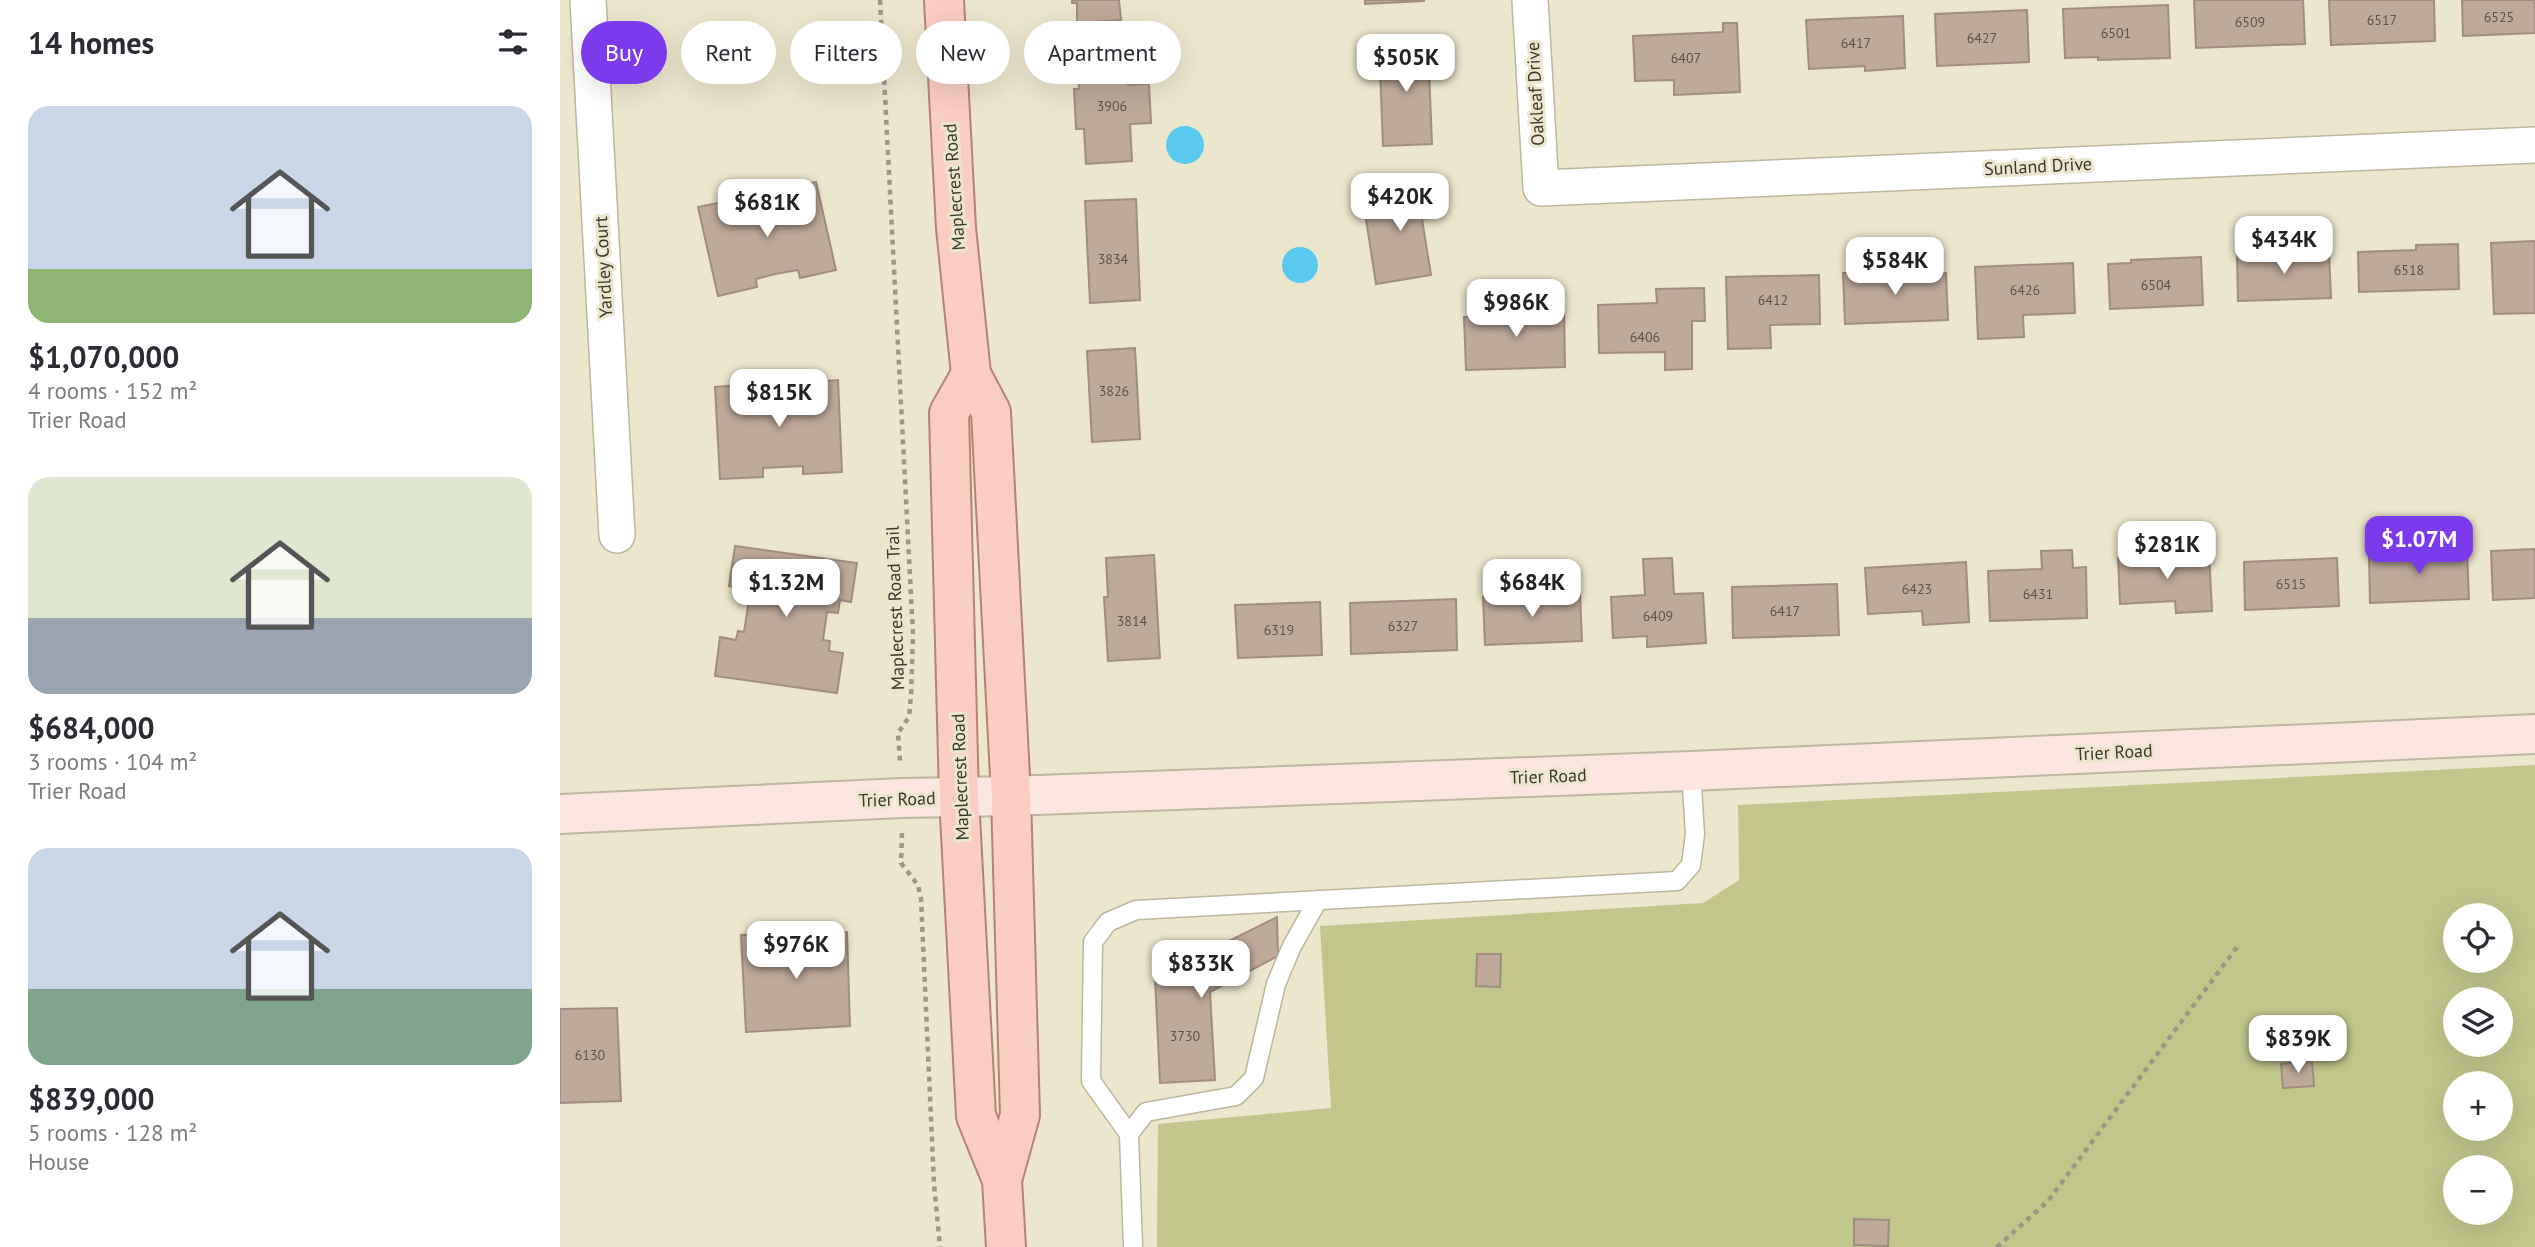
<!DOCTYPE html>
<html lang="en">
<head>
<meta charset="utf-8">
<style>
  body { margin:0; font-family:"PT Sans",sans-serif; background:#f7f7f7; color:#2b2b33; height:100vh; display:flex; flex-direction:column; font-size:26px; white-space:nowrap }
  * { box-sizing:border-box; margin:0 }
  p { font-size:23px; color:#7c7c81 }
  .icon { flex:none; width:38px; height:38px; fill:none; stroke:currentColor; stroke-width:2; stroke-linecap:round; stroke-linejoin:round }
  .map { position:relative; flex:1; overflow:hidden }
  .panel { display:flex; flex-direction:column; background:#fff; width:560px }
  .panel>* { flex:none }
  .banner { position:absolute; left:21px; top:21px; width:665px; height:63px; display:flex; gap:14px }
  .controls { position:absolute; left:1883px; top:903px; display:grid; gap:14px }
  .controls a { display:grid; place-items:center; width:70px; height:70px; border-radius:50%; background:#fff; box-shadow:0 7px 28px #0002; font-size:35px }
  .price { position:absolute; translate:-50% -60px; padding:0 16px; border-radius:14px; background:#fff; color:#222; font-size:23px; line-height:46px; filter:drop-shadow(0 2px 4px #0008) }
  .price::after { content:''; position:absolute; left:50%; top:42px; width:21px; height:16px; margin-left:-10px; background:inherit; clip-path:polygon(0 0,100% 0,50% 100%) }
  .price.on { background:#7c3aed; color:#fff }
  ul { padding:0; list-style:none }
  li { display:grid; align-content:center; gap:14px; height:371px; padding:0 28px }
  li span { display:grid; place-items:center; height:217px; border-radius:21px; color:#555 }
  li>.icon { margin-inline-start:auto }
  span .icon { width:126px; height:126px; fill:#fffc; stroke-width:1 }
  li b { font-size:30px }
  h2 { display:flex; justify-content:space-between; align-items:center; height:84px; padding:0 28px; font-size:30px }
  .chip { padding:0 24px; border-radius:32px; background:#fff; box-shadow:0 7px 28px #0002; font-size:24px; line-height:63px }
  .chip.on { background:#7c3aed; color:#fff }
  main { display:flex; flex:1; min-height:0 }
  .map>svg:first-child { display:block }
</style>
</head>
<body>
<main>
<section class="panel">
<h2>14 homes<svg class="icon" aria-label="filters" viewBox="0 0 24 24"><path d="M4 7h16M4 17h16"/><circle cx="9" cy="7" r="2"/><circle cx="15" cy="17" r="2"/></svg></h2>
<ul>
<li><span style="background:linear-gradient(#c9d6e8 75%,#8fb573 0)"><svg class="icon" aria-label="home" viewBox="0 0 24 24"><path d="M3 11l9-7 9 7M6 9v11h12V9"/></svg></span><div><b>$1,070,000</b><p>4 rooms · 152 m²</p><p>Trier Road</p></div></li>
<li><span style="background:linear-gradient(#dfe7d0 65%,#9aa5b1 0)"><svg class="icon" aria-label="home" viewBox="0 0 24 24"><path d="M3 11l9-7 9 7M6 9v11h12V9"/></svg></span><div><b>$684,000</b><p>3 rooms · 104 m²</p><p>Trier Road</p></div></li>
<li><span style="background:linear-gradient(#c9d6e8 65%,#7fa58c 0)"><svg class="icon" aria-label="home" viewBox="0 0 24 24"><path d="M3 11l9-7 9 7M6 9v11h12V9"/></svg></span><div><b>$839,000</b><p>5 rooms · 128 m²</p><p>House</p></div></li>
</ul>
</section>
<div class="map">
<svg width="1975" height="1247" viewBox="0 0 1975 1247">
  <rect width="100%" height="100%" fill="#ece6cd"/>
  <path fill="#c1c68b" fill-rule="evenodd" d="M1975,765V1247H597L598,1124L771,1108L760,926L1143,903L1179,880L1178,805ZM1895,915H1941V961H1895ZM1895,999H1941V1045H1895ZM1895,1083H1941V1129H1895ZM1895,1167H1941V1213H1895Z"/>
  <g fill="#59c9ee">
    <circle cx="625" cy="145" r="19"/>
    <circle cx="740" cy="265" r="18"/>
  </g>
  <g fill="#bfa999" stroke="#a18c7d" stroke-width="2">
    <path d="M512,0H559L561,20L517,23V3H512Z"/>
    <path d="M805,0H864V1L805,4Z"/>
    <path d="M1634,0H1743L1745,44L1636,48Z"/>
    <path d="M1769,0H1874L1875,41L1771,45Z"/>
    <path d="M1902,0H1975V33L1903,36Z"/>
    <path d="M1608,5L1610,58L1538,60V57L1505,58L1503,9Z"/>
    <path d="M1467,10L1469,62L1377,66L1375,14Z"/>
    <path d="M1343,16L1345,68L1305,71V66L1249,69L1246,20Z"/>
    <path d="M1163,23H1177L1180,92L1114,95V80L1075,81L1073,36L1163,32Z"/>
    <path d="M868,43L872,144L823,146L819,45Z"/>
    <path d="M566,52L568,85L589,84L591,123L570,124L572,161L526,164L524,129H516L514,89H519L517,54Z"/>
    <path d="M864,178L871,217L862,219L871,275L816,284L804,206L830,202L827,183Z"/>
    <path d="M256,182L276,270L240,278L238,270L215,274L196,279L197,287L158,296L138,207L173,200L175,208L219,198L218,190Z"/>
    <path d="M576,199L580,300L530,303L525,201Z"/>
    <path d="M1975,241V313L1934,314L1931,243Z"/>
    <path d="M1898,244L1899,289L1799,292L1798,252L1856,250V245Z"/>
    <path d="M1769,252L1771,298L1678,301L1677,254Z"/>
    <path d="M1641,257L1643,305L1550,309L1548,264L1571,263V260Z"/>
    <path d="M1513,263L1515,313L1463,315L1464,337L1418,339L1415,267Z"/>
    <path d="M1355,271V274L1386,273L1388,320L1285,324L1283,273Z"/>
    <path d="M1259,275L1260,324L1210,325L1211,348L1168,349L1166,277Z"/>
    <path d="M1144,288L1145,321H1132V369L1105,370V352L1039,353L1038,305L1097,303L1096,289Z"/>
    <path d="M989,306H1004L1005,367L906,370L904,317L939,316V308Z"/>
    <path d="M575,348L580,439L532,442L527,351Z"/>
    <path d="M278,380L282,472L243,474V466L203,468V477L160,479L155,387L197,384V392L237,390V383Z"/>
    <path d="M175,546L297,563L291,602L280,600L278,613L267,612L263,640L270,641L269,651L283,653L277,693L155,676L160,637L176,640L178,631L184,632L189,600L182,599L184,589L169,586Z"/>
    <path d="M1975,549V598L1933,600L1931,551Z"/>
    <path d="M1512,550L1513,568L1526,567L1527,618L1430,621L1428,571L1482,569L1481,551Z"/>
    <path d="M1907,550L1909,599L1810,603L1809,553Z"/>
    <path d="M1649,553L1652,611L1616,613L1615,601L1560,604L1558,558Z"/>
    <path d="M594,555L600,658L548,661L544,597H548L546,558Z"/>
    <path d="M1112,558L1114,594L1143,593L1146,643L1087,647V636L1053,638L1051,597L1085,595L1083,559Z"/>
    <path d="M1777,558L1779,606L1685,610L1684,562Z"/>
    <path d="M1406,562L1409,622L1363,625L1362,611L1308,614L1305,568Z"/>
    <path d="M1277,584L1279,635L1173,638L1172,587Z"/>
    <path d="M1020,593L1022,641L925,645L923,597Z"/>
    <path d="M896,599L897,650L791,654L790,603Z"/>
    <path d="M760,602L762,655L678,658L675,605Z"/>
    <path d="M717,917L718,956L650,992L655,1080L600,1083L594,956L643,954Z"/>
    <path d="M287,932L290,1026L186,1032L181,935Z"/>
    <path d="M917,954H941L940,987L916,986Z"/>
    <path d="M57,1008L61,1101L0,1103V1009Z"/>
    <path d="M1752,1061L1754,1086L1723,1088L1721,1064Z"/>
    <path d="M1294,1219L1329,1220L1328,1246L1294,1245Z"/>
  </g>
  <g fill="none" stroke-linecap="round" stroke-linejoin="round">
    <defs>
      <g id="lane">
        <path d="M569,1134L586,1112L676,1096L694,1078L716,984L732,946L758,900"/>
        <path d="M573,1247L569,1134L531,1081L533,942L548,922L576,910L1117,881L1131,865L1135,834L1131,771"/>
      </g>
      <g id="street">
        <path d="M28,0L57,535"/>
        <path d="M970,0L981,188L1975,145"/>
      </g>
      <path id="secondary" d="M0,814L342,798L451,796L1131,771L1975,734"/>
      <g id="primary">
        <path d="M384,0L396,228L411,374L431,412L451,796L460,1115L442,1180"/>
        <path d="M411,374L389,413L399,797L416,1116L442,1180L446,1247"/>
      </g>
    </defs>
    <use href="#lane" stroke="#bbb69d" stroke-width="21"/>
    <use href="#street" stroke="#bbb69d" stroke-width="38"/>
    <use href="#secondary" stroke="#bbb69d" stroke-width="42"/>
    <use href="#primary" stroke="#b58373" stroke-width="42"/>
    <g stroke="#9c9785" stroke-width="4.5" stroke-dasharray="5 5" stroke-linecap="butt">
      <path d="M320,0L353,634L351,696L349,717L338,733L340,761"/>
      <path d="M342,833L341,863L358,885L361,899L374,1184L380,1247"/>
      <path d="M1437,1247L1488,1201L1680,943"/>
    </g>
    <use href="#lane" stroke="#fff" stroke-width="18"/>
    <use href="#street" stroke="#fff" stroke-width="35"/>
    <use href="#secondary" stroke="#fde6e0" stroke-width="38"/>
    <use href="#primary" stroke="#facdc1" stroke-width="38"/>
  </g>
  <g text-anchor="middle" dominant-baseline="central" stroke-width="6" stroke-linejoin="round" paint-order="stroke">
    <g font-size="14" fill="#5c5449">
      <text x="1939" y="17">6525</text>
      <text x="1822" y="20">6517</text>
      <text x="1690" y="22">6509</text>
      <text x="1556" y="33">6501</text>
      <text x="1422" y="38">6427</text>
      <text x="1296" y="43">6417</text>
      <text x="1126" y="58">6407</text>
      <text x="552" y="106">3906</text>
      <text x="553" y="259">3834</text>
      <text x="1849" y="270">6518</text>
      <text x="1596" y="285">6504</text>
      <text x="1465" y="290">6426</text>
      <text x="1213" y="300">6412</text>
      <text x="1085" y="337">6406</text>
      <text x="554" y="391">3826</text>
      <text x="1731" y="584">6515</text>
      <text x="1357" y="589">6423</text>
      <text x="1478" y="594">6431</text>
      <text x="1225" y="611">6417</text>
      <text x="1098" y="616">6409</text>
      <text x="572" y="621">3814</text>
      <text x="843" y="626">6327</text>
      <text x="719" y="630">6319</text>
      <text x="625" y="1036">3730</text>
      <text x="30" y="1055">6130</text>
    </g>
    <g font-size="18" fill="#3b382e" stroke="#ece6cd">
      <text transform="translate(975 94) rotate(-93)">Oakleaf Drive</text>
      <text transform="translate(1478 166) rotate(-3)">Sunland Drive</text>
      <text transform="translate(394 187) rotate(-94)">Maplecrest Road</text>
      <text transform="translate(43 267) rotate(-93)">Yardley Court</text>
      <text transform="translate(335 608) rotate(-92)">Maplecrest Road Trail</text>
      <text transform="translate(1554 752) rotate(-3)">Trier Road</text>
      <text transform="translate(988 776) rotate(-2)">Trier Road</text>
      <text transform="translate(400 777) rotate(-92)">Maplecrest Road</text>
      <text transform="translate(337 799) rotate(-2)">Trier Road</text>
    </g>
  </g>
</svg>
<div class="controls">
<a><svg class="icon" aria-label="locate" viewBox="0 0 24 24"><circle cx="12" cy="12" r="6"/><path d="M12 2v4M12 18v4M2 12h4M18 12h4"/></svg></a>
<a><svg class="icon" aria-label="layers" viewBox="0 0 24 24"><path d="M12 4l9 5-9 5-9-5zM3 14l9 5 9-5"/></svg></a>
<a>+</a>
<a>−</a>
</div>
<b class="price" style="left:846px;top:94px">$505K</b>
<b class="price" style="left:840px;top:233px">$420K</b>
<b class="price" style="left:207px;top:239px">$681K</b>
<b class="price" style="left:1724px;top:276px">$434K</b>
<b class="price" style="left:1335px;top:297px">$584K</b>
<b class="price" style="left:956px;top:339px">$986K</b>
<b class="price" style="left:219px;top:429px">$815K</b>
<b class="price on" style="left:1859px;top:576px">$1.07M</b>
<b class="price" style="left:1607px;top:581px">$281K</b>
<b class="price" style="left:226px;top:619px">$1.32M</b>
<b class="price" style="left:972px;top:619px">$684K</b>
<b class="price" style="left:236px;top:981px">$976K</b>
<b class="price" style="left:641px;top:1000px">$833K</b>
<b class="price" style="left:1738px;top:1075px">$839K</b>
<div class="banner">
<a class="chip on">Buy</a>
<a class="chip">Rent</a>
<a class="chip">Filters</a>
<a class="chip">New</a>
<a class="chip">Apartment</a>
</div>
</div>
</main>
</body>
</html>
